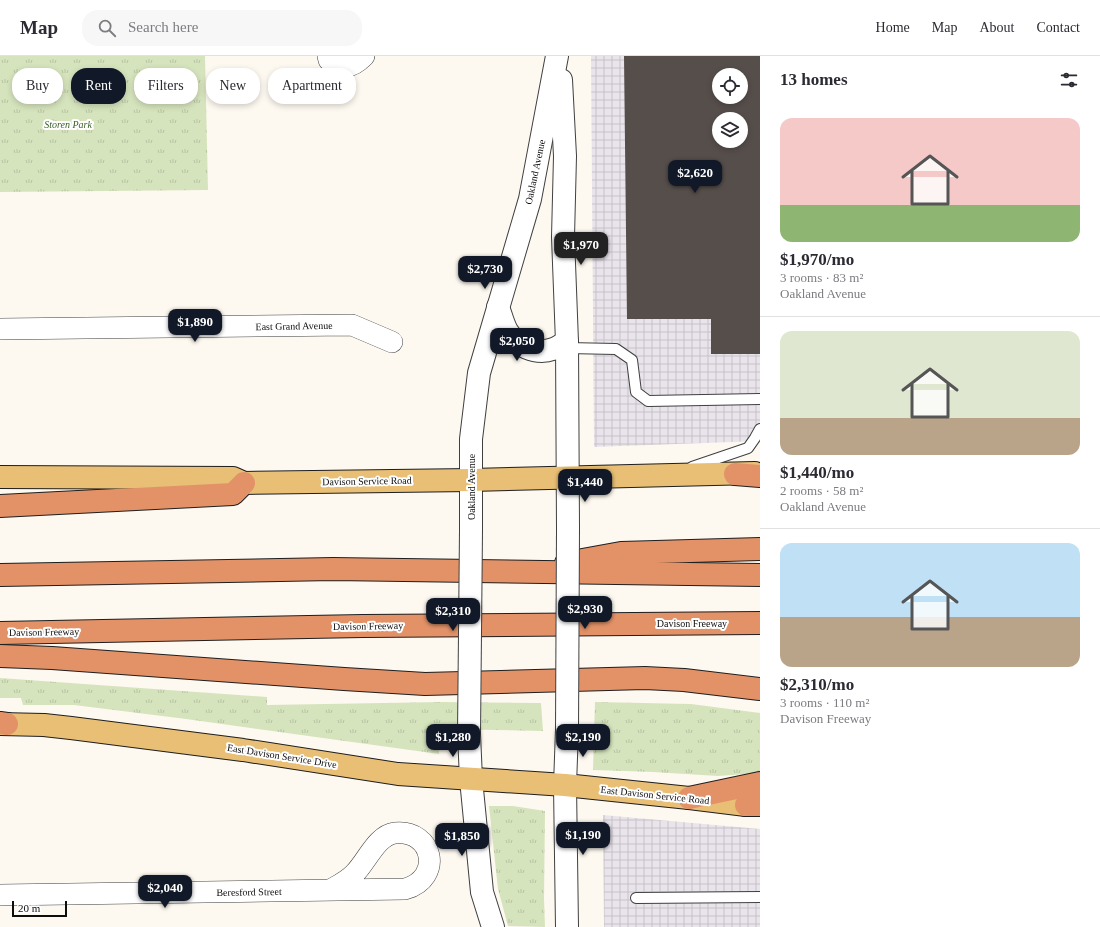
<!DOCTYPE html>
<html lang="en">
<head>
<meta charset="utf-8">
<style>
  body { margin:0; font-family:Georgia,serif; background:#f7f7f7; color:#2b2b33; height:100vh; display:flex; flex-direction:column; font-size:15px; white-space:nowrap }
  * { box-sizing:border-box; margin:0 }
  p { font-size:13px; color:#7c7c81 }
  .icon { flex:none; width:22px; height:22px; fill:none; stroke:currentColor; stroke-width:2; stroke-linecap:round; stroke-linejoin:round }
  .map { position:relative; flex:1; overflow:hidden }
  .drawer { display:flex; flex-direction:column; background:#fff; width:340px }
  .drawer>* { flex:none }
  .hud { position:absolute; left:12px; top:12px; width:380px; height:36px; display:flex; gap:8px }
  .tools { position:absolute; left:712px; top:12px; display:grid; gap:8px }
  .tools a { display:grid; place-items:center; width:36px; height:36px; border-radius:50%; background:#fff; box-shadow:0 2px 6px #0003; font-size:20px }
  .scale { position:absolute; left:12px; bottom:10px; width:55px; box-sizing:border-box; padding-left:4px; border:2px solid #0d0d0d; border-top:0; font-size:11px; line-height:14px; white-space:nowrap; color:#0d0d0d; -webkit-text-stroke:3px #fff; paint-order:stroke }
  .price { position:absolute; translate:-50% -34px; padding:0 9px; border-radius:8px; background:#111827; color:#fff; font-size:13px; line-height:26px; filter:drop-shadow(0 1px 2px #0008) }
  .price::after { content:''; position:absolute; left:50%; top:24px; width:12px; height:9px; margin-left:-6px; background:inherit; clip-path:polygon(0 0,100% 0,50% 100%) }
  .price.selected { background:#222; color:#fff }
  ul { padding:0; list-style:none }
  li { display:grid; align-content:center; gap:8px; height:212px; padding:0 20px }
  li+li { border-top:1px solid #e1e1e2 }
  li span { display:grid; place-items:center; height:124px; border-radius:12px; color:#555 }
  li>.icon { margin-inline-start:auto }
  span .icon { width:72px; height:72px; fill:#fffc; stroke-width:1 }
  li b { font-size:17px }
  h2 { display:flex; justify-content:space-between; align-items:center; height:48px; padding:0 20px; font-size:17px }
  .tag { padding:0 14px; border-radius:16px; background:#fff; box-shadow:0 2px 6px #0003; font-size:14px; line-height:36px }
  .tag.selected { background:#111827; color:#fff }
  header { display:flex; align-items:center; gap:24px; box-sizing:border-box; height:56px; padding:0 20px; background:#fff; border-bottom:1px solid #e1e1e2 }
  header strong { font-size:19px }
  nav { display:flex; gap:22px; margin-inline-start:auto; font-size:14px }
  .search { width:280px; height:36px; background:#f7f7f7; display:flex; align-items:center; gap:10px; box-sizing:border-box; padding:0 14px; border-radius:16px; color:#7c7c81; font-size:15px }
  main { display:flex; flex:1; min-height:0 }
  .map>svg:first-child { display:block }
</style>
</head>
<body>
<header>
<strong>Map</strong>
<div class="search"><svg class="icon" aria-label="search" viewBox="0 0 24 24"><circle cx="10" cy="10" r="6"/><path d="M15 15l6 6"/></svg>Search here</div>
<nav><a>Home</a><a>Map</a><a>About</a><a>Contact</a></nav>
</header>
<main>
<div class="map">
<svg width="760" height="871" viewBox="0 0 760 871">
  <defs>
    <pattern id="industrial-grid" width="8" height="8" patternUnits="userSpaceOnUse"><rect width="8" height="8" fill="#e9e3eb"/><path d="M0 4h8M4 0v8" fill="none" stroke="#c7c2c8"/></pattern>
    <pattern id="grass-tufts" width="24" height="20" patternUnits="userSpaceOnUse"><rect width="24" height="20" fill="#d6e4bd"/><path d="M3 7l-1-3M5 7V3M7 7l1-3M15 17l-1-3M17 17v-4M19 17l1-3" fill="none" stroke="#b6c2a1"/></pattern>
  </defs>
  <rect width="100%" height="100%" fill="#fdf9f0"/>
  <g fill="url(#industrial-grid)" fill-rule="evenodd">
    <path d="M591,0H760V385L594,391ZM719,19H741V41H719ZM719,63H741V85H719Z"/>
    <path d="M603,759L760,773V871H604Z"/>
  </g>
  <g fill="url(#grass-tufts)">
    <path d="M0,0H205L208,134L0,136Z"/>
    <path d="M0,622L267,641V649L442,646L541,647L543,675L440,673L439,698L186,663L74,649H23L21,642H0Z"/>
    <path d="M595,646L691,648L760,657V717L718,720L653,716L593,714Z"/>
    <path d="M489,750H513L545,755L544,843L545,871L508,870L498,833Z"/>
  </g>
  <path fill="#554e4b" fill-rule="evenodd" d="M624,0H760V298H711V263H627ZM719,19H741V41H719ZM719,63H741V85H719Z"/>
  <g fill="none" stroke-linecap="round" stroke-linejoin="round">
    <defs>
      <g id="service">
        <path d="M567,292L616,293L632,304L636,336L648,345L760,343"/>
        <path d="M692,411L748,392L755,382L760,373"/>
        <path d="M636,842L760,841"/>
      </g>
      <g id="minor">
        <path d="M328,0L329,4C345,11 350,14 364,0"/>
        <path d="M0,273L352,269L392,286"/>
        <path d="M0,839L405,833C444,822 433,773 395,777C377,779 367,805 355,817C348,825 339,829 330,834"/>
      </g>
      <g id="tertiary">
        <path d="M561,24L565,100L563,181L567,286L568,473"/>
        <path d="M498,251C501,259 503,268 507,275C516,290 536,299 553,293C558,292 562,288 567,286"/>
        <path d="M471,474V383L479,317L530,143L557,0"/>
        <path d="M469,678L471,723L482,836L493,871"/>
        <path d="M567,871L565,729L567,674"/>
      </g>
      <g id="primary">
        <path d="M0,421L233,422L244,427L471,424L755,417"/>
        <path d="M0,668L44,669L71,672L243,694L398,718L565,729L689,742L746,749"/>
      </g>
      <g id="motorway">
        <path d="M735,418L760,420"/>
        <path d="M0,450L233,438L244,427"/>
        <path d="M566,507L621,497L760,493"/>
        <path d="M0,519L333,513L760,519"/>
        <path d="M0,577L363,570L760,567"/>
        <path d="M0,600L52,602L344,623L425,628L645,622L684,624L760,633"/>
        <path d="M0,667L7,668"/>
        <path d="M689,742L760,727"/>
        <path d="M746,749H760"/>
      </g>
    </defs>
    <use href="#service" stroke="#404040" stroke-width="12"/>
    <use href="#minor" stroke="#404040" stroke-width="22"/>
    <use href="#tertiary" stroke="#404040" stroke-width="24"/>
    <use href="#primary" stroke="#1e1e1e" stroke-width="24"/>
    <use href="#motorway" stroke="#1e1e1e" stroke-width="24"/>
    <use href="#service" stroke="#fff" stroke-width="10"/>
    <use href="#minor" stroke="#fff" stroke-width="21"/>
    <use href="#tertiary" stroke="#fff" stroke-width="22"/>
    <use href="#primary" stroke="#e8bf75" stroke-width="22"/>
    <use href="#motorway" stroke="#e39268" stroke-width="22"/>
    <defs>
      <g id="tertiary-bridge">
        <path d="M567,674L568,473"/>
        <path d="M469,678L471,474"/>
      </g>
    </defs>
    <use href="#tertiary-bridge" stroke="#404040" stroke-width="24" stroke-linecap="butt"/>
    <use href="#tertiary-bridge" stroke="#fff" stroke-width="22"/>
  </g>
  <g text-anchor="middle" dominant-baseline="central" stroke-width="4" stroke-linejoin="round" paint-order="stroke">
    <g font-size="10" font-style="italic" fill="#375e25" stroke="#fff">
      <text x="68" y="68">Storen Park</text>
    </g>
    <g font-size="10" fill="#0d0d0d" stroke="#fff">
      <text transform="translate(535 116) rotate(-78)">Oakland Avenue</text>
      <text transform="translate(294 270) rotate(-1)">East Grand Avenue</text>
      <text transform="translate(367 425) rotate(-1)">Davison Service Road</text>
      <text transform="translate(471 431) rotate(-90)">Oakland Avenue</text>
      <text x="692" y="567">Davison Freeway</text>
      <text transform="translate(368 570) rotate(-1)">Davison Freeway</text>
      <text transform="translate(44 576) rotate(-1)">Davison Freeway</text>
      <text transform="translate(282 700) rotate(9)">East Davison Service Drive</text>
      <text transform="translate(655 739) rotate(6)">East Davison Service Road</text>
      <text transform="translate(249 836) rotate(-1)">Beresford Street</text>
    </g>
  </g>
</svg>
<div class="tools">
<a><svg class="icon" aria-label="locate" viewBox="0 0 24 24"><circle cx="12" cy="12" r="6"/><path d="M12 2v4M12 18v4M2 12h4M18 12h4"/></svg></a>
<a><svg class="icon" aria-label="layers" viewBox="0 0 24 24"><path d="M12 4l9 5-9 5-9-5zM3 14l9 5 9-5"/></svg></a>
</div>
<div class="scale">20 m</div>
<b class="price" style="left:695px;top:138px">$2,620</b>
<b class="price selected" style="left:581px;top:210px">$1,970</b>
<b class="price" style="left:485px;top:234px">$2,730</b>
<b class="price" style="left:195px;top:287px">$1,890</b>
<b class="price" style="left:517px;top:306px">$2,050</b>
<b class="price" style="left:585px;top:447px">$1,440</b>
<b class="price" style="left:585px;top:574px">$2,930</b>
<b class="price" style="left:453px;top:576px">$2,310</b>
<b class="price" style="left:453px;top:702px">$1,280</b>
<b class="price" style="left:583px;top:702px">$2,190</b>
<b class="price" style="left:583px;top:800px">$1,190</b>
<b class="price" style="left:462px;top:801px">$1,850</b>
<b class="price" style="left:165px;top:853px">$2,040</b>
<div class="hud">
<a class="tag">Buy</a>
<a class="tag selected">Rent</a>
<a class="tag">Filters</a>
<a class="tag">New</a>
<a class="tag">Apartment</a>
</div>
</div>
<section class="drawer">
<h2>13 homes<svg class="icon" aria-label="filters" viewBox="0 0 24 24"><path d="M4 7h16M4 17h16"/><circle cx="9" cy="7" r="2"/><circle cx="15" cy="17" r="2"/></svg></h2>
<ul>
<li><span style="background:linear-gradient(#f6c9c9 70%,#8fb573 0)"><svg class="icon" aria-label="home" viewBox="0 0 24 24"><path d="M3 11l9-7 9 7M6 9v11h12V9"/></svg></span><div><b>$1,970/mo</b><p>3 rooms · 83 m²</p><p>Oakland Avenue</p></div></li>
<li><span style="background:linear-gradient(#dfe7d0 70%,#b9a48a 0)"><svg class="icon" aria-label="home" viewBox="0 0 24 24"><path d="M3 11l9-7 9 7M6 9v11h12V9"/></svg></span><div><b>$1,440/mo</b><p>2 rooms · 58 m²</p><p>Oakland Avenue</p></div></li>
<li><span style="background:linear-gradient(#bfe0f5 60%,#b9a48a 0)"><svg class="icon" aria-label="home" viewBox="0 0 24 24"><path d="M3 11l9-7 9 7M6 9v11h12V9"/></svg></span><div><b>$2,310/mo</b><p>3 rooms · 110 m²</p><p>Davison Freeway</p></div></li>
</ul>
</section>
</main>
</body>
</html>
